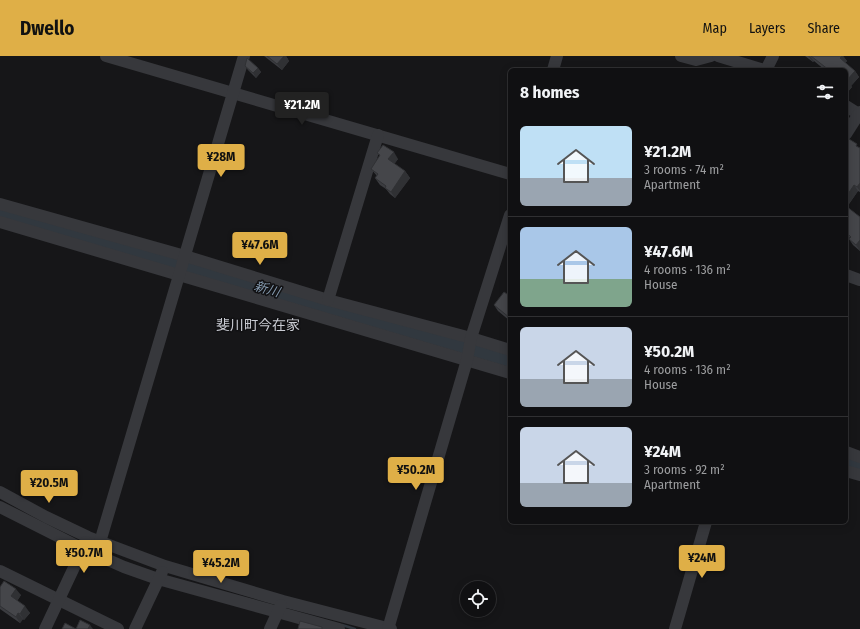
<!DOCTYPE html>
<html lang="en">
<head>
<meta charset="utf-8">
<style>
  body { margin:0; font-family:"Fira Sans Condensed","Noto Sans JP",sans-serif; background:#1e1e20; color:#f1f3f6; height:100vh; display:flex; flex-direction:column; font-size:15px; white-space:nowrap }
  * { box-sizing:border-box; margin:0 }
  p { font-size:13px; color:#9c9d9f }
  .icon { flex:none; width:22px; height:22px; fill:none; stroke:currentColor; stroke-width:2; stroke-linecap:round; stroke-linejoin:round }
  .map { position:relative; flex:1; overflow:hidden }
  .drawer { position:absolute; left:508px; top:12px; width:340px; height:456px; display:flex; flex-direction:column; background:#101012; border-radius:6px; box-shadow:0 2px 10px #0003,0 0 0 1px #303032 }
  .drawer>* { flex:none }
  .buttons { position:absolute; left:460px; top:525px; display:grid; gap:8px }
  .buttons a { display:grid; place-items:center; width:36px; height:36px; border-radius:50%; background:#101012; box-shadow:0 2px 10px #0003,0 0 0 1px #303032; font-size:20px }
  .price { position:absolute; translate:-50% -34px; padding:0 9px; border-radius:4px; background:#dfaf47; color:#111; font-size:13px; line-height:26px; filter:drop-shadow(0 1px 2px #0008) }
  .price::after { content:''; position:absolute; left:50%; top:24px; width:12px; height:9px; margin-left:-6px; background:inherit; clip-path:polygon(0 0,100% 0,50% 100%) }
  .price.on { background:#222; color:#fff }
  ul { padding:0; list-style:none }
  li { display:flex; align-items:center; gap:12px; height:100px; padding:0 12px }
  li+li { border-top:1px solid #303032 }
  li span { display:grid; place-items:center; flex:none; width:112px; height:80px; border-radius:6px; color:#555 }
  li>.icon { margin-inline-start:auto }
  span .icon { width:48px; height:48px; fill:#fffc; stroke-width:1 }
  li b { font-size:17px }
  h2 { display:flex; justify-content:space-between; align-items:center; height:48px; padding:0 12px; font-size:17px }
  header { display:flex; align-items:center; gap:24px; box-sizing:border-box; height:56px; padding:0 20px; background:#dfaf47; color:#111 }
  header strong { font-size:19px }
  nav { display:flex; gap:22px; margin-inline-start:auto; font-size:14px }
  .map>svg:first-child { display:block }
</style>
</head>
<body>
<header>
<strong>Dwello</strong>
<nav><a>Map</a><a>Layers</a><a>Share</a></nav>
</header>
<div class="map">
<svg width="860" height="573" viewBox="0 0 860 573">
  <rect width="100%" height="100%" fill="#161618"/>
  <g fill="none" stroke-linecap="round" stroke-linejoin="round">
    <path stroke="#31383f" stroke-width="2.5" d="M342,569L355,573"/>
    <g stroke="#31383f" stroke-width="14">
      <path d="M0,156L179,208L181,207L510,304"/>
      <path d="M846,403L860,408"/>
    </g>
    <g stroke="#37383c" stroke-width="12">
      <path d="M106,0L510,118"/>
      <path d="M681,0L696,4L711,0"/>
      <path d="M718,0L764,14"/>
      <path d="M553,14L557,0"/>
      <path d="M766,14L773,0"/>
      <path d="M846,50L860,59"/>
      <path d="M846,78L860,56"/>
      <path d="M0,148L185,200L328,244L471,282L510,294"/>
      <path d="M0,166L510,317"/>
      <path d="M846,219L860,224"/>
      <path d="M328,244L378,79"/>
      <path d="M846,396L860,401"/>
      <path d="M846,415L860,419"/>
      <path d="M0,436L46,461L88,481L165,510L283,545L391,573"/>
      <path d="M0,451L83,493L124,511L158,523L339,573"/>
      <path d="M100,486L244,0"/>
      <path d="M0,515L118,573"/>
      <path d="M45,573L86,486"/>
      <path d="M135,573L162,516"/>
      <path d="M270,573L281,549"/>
      <path d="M388,573L467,304L471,282L510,159"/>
      <path d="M675,573L706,466"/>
    </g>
  </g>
  <g fill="#3b3c40">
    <path d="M264,0H286L289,5L282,14Z"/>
    <path d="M805,0H843L847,5L845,7L855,15L859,21L851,30L852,31L846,38V14H825L814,5L813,6Z"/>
    <path d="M245,10L258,12L261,16L256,22L248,14Z"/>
    <path d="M846,88L860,92V136L858,135L847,151L860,161V195L853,189L849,183L850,182L846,179Z"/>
    <path d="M377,97L398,103L394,108L405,115L410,122L395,142L390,138L386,133L380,129L375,122L377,120L371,113L380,100Z"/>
    <path d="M510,240V265L498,255L494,249Z"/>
    <path d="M0,531L21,539L17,545L30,557L24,564L23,563L20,567L0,553Z"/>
  </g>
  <g fill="#303134">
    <path d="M284,0H286L289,5L282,14L277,8Z"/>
    <path d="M808,0H810L814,5L813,6Z"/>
    <path d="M842,0H843L847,5L844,8L840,2Z"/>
    <path d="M258,12L261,16L256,22L253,17Z"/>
    <path d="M855,15L859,21L851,30L852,31L846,38L847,24Z"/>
    <path d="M394,96L398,103L393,110L388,103Z"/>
    <path d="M405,115L410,122L395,142L391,136Z"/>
    <path d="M860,127V135L857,131Z"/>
    <path d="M854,129L858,135L846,152V141Z"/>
    <path d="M860,184V195L856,189Z"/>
    <path d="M16,533L21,539L16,547L11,540Z"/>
    <path d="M25,550L30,557L24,564L20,558Z"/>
    <path d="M18,557L23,563L20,567L16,561Z"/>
    <path d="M90,569L93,573H88Z"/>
  </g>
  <g fill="#45464a" stroke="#303134">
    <path d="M267,0H284L277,8Z"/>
    <path d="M811,0H842L840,2L855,15L847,24L848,25L846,27V14H829Z"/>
    <path d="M247,2L258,12L253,17L245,10Z"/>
    <path d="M849,83L857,88L856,90L860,92V127L857,131L854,129L846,141V88Z"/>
    <path d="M383,89L394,96L388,103L405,115L391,136L385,132L386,130L375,122L378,118L371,113L380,99L377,97Z"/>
    <path d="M846,150L860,161V184L856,189L849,183L851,181L846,176Z"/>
    <path d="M504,236L510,240L509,243H510V262L494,249Z"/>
    <path d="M4,525L16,533L11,540L25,550L20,558L18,557L16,561L0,550V531Z"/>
    <path d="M80,564L90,569L88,573H62L65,567L76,573Z"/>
    <path d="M300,565L322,571V573H298Z"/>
  </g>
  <g text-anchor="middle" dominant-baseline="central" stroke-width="3" stroke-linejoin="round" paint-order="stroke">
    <g font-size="13" font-style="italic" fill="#8499ae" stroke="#111113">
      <text transform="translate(267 233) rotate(16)">新川</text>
    </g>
    <g font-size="14" fill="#caccd3" stroke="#111113">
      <text x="258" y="269">斐川町今在家</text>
    </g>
  </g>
</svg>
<div class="buttons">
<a><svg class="icon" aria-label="locate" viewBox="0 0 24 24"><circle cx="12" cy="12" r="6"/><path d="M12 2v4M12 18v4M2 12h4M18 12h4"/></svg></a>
</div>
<b class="price on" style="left:302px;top:70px">¥21.2M</b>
<b class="price" style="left:221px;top:122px">¥28M</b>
<b class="price" style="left:260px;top:210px">¥47.6M</b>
<b class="price" style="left:416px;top:435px">¥50.2M</b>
<b class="price" style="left:49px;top:448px">¥20.5M</b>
<b class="price" style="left:84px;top:518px">¥50.7M</b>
<b class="price" style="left:702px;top:523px">¥24M</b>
<b class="price" style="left:221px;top:528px">¥45.2M</b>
<section class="drawer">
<h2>8 homes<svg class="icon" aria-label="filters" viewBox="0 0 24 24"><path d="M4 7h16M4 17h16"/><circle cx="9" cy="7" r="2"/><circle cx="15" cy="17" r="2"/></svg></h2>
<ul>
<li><span style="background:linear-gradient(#bfe0f5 65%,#9aa5b1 0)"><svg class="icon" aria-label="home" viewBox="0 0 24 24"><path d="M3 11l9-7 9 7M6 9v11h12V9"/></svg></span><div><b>¥21.2M</b><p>3 rooms · 74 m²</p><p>Apartment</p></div></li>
<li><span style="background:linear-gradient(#a9c7e8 65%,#7fa58c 0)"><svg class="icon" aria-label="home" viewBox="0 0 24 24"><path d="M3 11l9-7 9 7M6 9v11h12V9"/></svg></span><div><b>¥47.6M</b><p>4 rooms · 136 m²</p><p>House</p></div></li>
<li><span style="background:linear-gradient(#c9d6e8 65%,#9aa5b1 0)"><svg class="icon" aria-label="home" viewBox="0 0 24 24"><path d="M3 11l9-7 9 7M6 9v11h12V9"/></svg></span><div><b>¥50.2M</b><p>4 rooms · 136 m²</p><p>House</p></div></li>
<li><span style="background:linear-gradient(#c9d6e8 70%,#9aa5b1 0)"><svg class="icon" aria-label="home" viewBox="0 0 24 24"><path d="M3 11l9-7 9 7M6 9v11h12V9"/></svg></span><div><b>¥24M</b><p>3 rooms · 92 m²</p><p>Apartment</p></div></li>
</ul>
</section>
</div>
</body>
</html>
